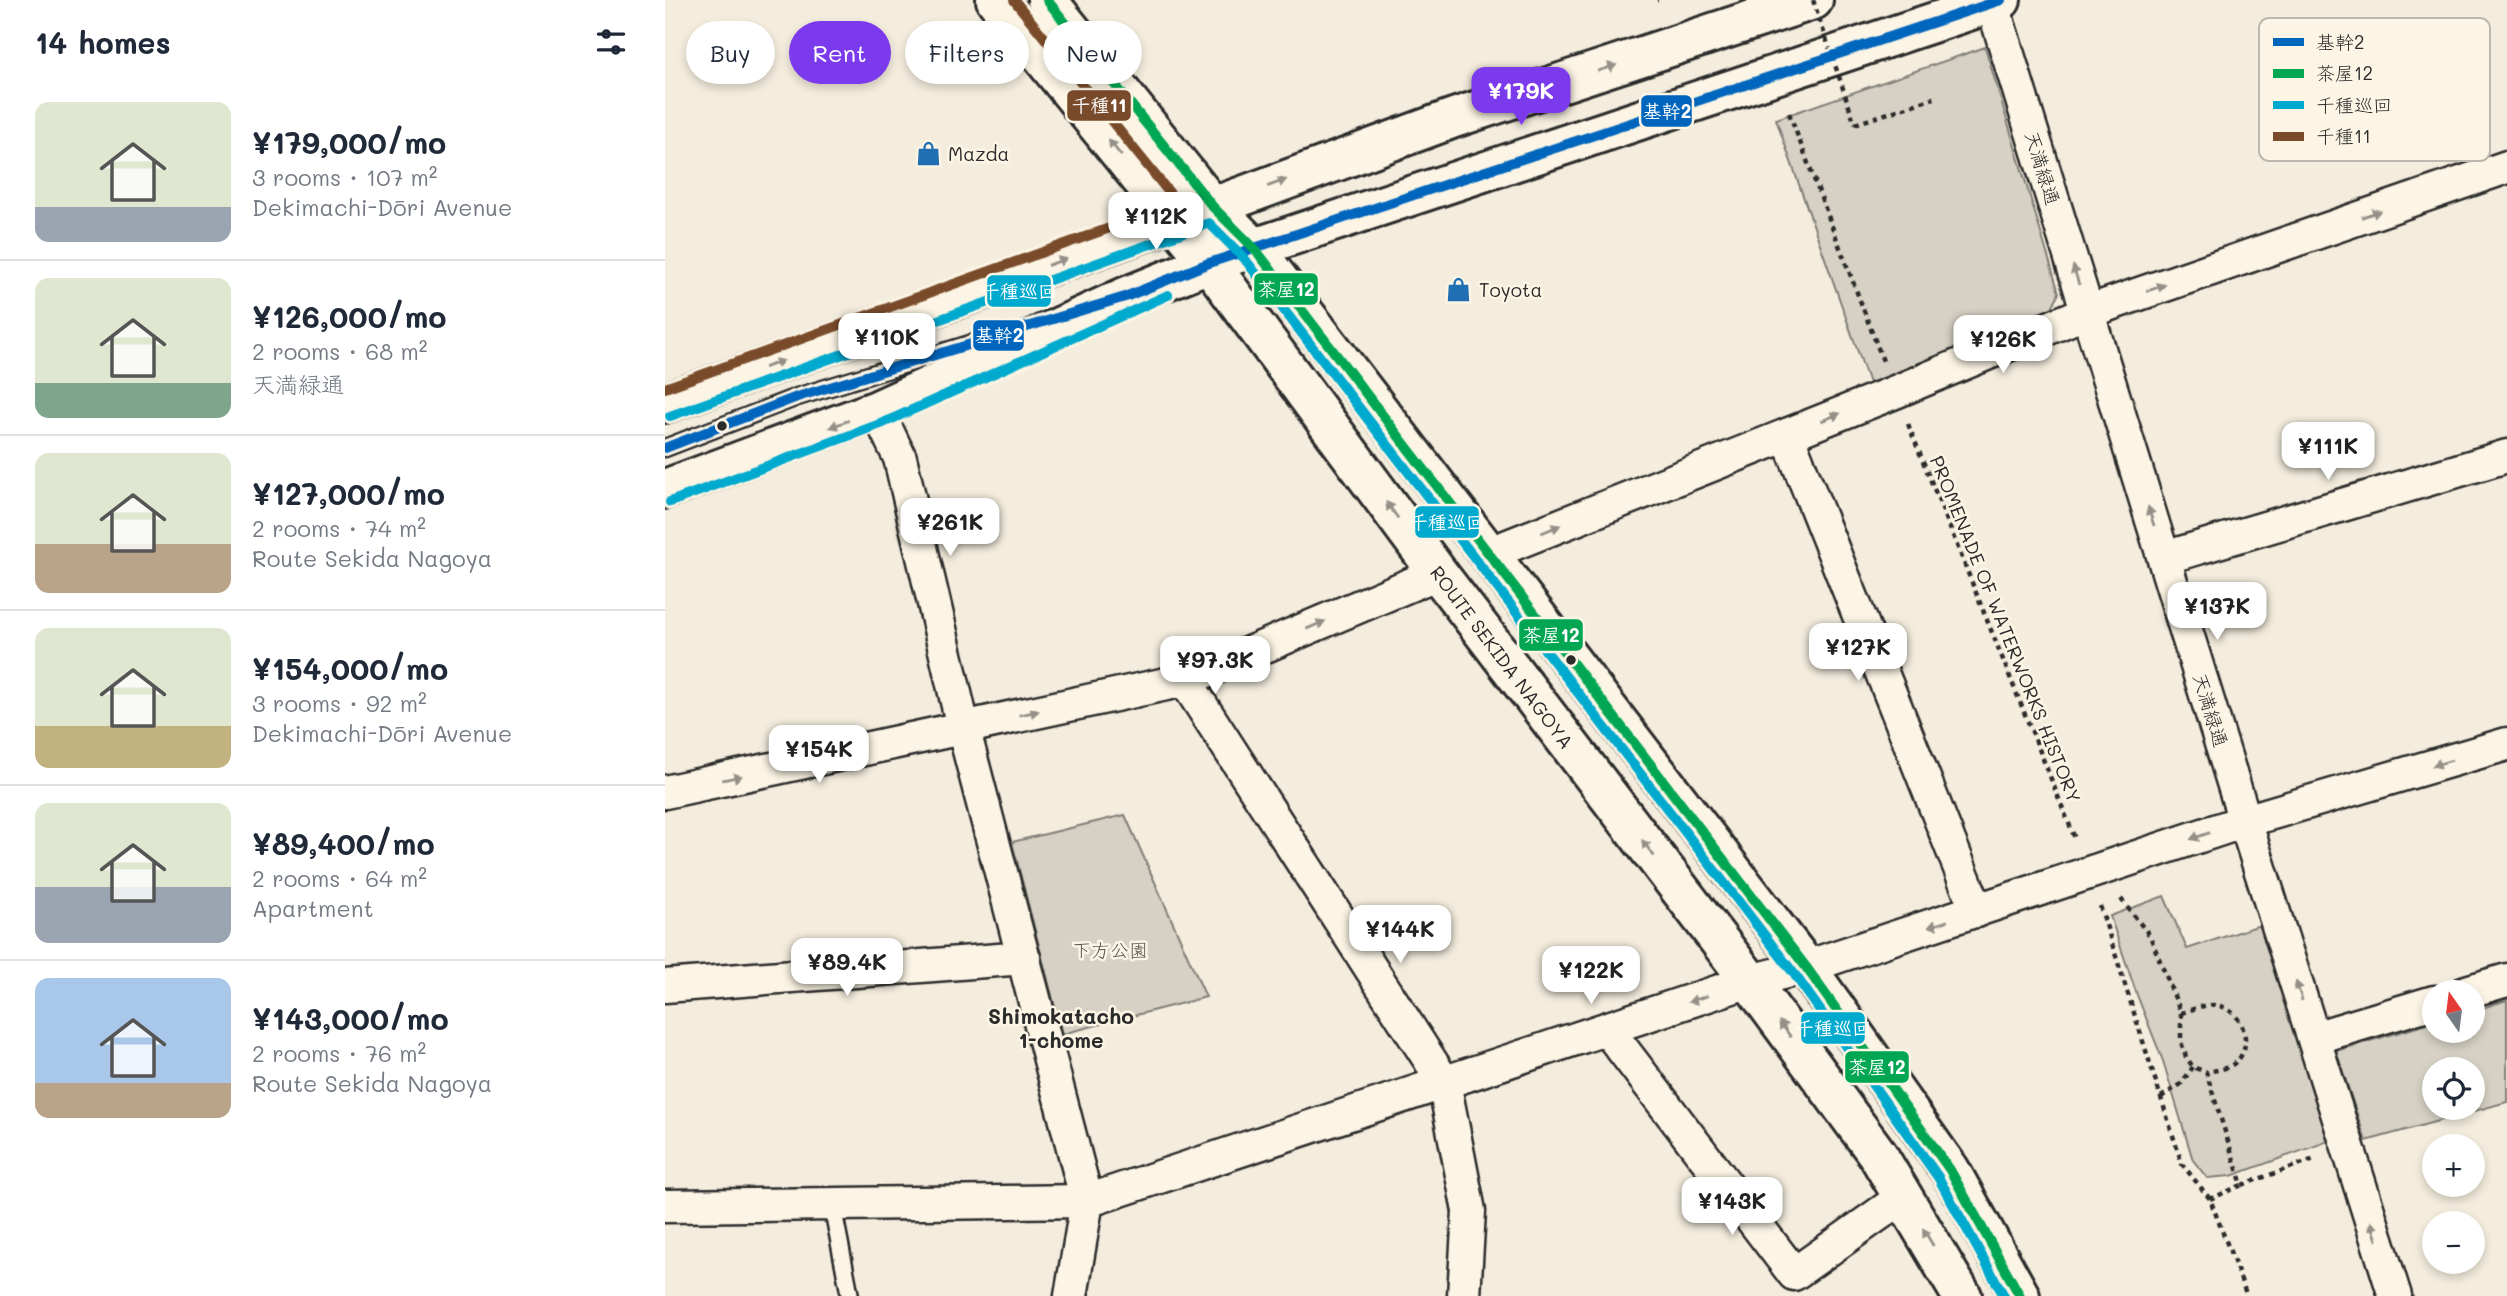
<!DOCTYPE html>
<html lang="en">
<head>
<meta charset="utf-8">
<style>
  body { margin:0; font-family:Mali,"Klee One",sans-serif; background:#f6f6f7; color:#1f2937; height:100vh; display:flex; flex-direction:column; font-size:26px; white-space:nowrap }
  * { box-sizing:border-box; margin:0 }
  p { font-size:23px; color:#747a83 }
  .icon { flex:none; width:38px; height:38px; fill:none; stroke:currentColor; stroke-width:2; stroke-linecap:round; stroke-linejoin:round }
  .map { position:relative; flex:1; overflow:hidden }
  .sheet { display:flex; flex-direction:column; background:#fff; width:665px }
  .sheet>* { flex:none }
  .guide { position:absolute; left:21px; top:21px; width:665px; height:63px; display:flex; gap:14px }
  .needle { width:46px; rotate:346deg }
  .buttons { position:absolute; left:1757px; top:980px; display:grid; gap:14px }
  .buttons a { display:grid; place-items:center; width:63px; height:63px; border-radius:50%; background:#fff; box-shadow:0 4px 10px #0003; font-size:35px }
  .price { position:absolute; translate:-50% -60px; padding:0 16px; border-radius:14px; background:#fff; color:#222; font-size:23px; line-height:46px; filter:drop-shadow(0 2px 4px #0008) }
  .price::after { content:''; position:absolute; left:50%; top:42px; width:21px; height:16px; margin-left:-10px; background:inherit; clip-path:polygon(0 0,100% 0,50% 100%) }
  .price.current { background:#7c3aed; color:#fff }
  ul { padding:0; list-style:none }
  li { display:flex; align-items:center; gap:21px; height:175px; padding:0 35px }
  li+li { border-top:2px solid #e0e1e3 }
  li span { display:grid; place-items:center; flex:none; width:196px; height:140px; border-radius:14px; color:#555 }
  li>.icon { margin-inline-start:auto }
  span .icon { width:84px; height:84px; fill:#fffc; stroke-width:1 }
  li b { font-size:30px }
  h2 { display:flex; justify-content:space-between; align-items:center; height:84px; padding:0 35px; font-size:30px }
  .pill { padding:0 24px; border-radius:32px; background:#fff; box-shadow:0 4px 10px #0003; font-size:24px; line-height:63px }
  .pill.current { background:#7c3aed; color:#fff }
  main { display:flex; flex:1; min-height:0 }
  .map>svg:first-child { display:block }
</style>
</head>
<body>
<main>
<section class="sheet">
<h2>14 homes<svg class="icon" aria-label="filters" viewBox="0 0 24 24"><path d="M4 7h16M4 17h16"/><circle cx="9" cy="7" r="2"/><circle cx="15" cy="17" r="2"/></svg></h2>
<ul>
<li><span style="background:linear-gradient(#dfe7d0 75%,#9aa5b1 0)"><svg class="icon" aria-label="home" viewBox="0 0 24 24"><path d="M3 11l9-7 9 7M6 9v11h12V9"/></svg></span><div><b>¥179,000/mo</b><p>3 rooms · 107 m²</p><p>Dekimachi-Dōri Avenue</p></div></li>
<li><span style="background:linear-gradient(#dfe7d0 75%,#7fa58c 0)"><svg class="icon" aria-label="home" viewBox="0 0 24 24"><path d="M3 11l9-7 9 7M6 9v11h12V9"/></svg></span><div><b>¥126,000/mo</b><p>2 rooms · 68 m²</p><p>天満緑通</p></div></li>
<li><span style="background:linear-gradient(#dfe7d0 65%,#b9a48a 0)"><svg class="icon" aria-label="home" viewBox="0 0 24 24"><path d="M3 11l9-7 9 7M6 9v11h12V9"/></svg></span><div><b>¥127,000/mo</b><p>2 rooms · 74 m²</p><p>Route Sekida Nagoya</p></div></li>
<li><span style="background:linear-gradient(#dfe7d0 70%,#c2b280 0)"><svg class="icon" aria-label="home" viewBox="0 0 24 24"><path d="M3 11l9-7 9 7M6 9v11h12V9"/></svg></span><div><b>¥154,000/mo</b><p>3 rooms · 92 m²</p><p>Dekimachi-Dōri Avenue</p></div></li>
<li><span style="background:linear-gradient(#dfe7d0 60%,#9aa5b1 0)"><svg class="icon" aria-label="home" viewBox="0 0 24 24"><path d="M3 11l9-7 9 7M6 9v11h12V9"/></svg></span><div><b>¥89,400/mo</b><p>2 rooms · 64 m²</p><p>Apartment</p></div></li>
<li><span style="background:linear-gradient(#a9c7e8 75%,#b9a48a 0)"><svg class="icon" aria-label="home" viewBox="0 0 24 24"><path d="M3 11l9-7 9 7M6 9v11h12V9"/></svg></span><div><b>¥143,000/mo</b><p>2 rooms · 76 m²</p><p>Route Sekida Nagoya</p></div></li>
</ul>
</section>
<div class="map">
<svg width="1842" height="1296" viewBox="0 0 1842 1296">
  <rect width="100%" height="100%" fill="#f4edde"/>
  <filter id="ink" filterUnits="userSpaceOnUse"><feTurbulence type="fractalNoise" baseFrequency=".0143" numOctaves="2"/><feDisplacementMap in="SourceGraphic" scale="14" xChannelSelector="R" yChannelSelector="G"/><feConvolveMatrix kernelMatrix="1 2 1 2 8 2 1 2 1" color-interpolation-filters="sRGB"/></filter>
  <g filter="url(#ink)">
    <g fill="#d6d1c4" stroke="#807e78" stroke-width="2" fill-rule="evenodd">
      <path d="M1320,47L1394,293L1385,312L1205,386L1111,119Z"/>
      <path d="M460,815L541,997L397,1034L347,842Z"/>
      <path d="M1499,896L1522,949L1595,925L1664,1141L1566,1176L1542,1178L1528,1160L1498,1061L1472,995L1445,916Z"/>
      <path d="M1842,1000V1102L1701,1141L1671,1051L1769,1022V1031H1808V1011ZM1808,1069V1108H1769V1069Z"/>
    </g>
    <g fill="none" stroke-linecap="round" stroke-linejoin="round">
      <defs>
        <g id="service">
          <path d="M0,448L132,397L341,333"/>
          <path d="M167,1204L185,1296"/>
        </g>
        <g id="minor">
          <path d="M1327,3L1580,821L1730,1296"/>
          <path d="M212,410L235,458L298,727L422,1201L406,1296"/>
          <path d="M1122,435L1312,911"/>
          <path d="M823,554L1230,392L1422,312L1842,167"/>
          <path d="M1499,558L1842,456"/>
          <path d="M520,680L779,1082L804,1211L799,1296"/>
          <path d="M0,792L520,680L773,573"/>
          <path d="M0,986L359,958"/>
          <path d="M1801,992L1842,980"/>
          <path d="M942,1029L1129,1274L1238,1197"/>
          <path d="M1649,1038L1769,1002"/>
          <path d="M0,1206L422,1201L1085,981L1141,967L1580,821L1842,744"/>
        </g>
        <g id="secondary">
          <path d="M0,403L548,207L789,118L1148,0"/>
          <path d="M0,489L212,410L460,297L544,263L1336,0"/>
        </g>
        <g id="primary">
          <path d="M331,0L544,263L773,573L1085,981L1213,1155L1297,1296"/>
          <path d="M382,0L548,207L590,249L1141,967L1285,1170L1355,1296"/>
        </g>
      </defs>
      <use href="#service" stroke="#2b2b2b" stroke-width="21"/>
      <use href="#minor" stroke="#2b2b2b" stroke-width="37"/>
      <use href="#secondary" stroke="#2b2b2b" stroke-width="44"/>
      <use href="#primary" stroke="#2b2b2b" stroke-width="44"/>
      <g stroke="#2b2b2b" stroke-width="4.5" stroke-dasharray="5 5" stroke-linecap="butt">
        <path d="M992,0H993"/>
        <path d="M1124,113L1218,361"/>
        <path d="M1190,124L1269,98"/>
        <path d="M1243,424L1411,841"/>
        <path d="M1456,899L1485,936L1516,1013V1042L1521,1057L1528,1067L1541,1072L1577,1185L1545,1199"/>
        <path d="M1435,906L1517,1164L1545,1199L1582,1296"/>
        <path d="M1516,1013C1526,1010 1537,1005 1548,1005C1577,1006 1593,1048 1567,1065C1559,1070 1550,1070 1541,1072"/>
        <path d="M1496,1097L1516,1084L1528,1067"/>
        <path d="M1577,1185L1652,1158"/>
      </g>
      <use href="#service" stroke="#fcf5e5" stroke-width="16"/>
      <use href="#minor" stroke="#fcf5e5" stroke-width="32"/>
      <use href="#secondary" stroke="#fcf5e5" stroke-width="38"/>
      <use href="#primary" stroke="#fcf5e5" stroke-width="38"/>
      <path stroke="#2b2b2b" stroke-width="4.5" stroke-dasharray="5 5" stroke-linecap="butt" d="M1148,0L1190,124"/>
      <defs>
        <path id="bus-1" d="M0,448L132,397L460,297L544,263L1336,0"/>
        <path id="bus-2" d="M382,0L548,207L590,249L1141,967L1285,1170L1355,1296"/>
        <g id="bus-3">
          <path d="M5,416L544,223L579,258L1130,975L1273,1177L1339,1296"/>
          <path d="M5,502L218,423L503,295"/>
        </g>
        <g id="bus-4">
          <path d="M349,0L519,211"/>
          <path d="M0,388L503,207"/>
        </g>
      </defs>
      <use href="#bus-1" stroke="#fcf5e5" stroke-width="16"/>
      <use href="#bus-2" stroke="#fcf5e5" stroke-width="16"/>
      <use href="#bus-3" stroke="#fcf5e5" stroke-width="16"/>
      <use href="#bus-4" stroke="#fcf5e5" stroke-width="16"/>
      <use href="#bus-1" stroke="#0065bd" stroke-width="10"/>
      <use href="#bus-2" stroke="#00a651" stroke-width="10"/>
      <use href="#bus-3" stroke="#00a9ce" stroke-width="10"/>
      <use href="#bus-4" stroke="#7a4b2a" stroke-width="10"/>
    </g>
    <defs><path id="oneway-solid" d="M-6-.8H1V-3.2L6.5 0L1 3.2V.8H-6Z" transform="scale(1.75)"/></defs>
    <g fill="#949088">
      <use href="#oneway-solid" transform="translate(942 68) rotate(-18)"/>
      <use href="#oneway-solid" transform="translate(450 148) rotate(-129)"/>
      <use href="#oneway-solid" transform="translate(612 183) rotate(-20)"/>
      <use href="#oneway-solid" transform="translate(1706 214) rotate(-19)"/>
      <use href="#oneway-solid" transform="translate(392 262) rotate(-20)"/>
      <use href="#oneway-solid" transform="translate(1411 275) rotate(-107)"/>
      <use href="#oneway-solid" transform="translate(1491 288) rotate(-19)"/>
      <use href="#oneway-solid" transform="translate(109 364) rotate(-20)"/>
      <use href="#oneway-solid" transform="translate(1166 417) rotate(-22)"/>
      <use href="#oneway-solid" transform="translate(174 424) rotate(160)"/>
      <use href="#oneway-solid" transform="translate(727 510) rotate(-126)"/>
      <use href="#oneway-solid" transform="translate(1486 516) rotate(-107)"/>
      <use href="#oneway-solid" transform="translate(886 529) rotate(-22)"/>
      <use href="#oneway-solid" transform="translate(651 625) rotate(-23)"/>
      <use href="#oneway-solid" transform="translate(364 713) rotate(-12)"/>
      <use href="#oneway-solid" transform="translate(1777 763) rotate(164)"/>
      <use href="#oneway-solid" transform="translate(67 778) rotate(-12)"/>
      <use href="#oneway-solid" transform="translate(1535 836) rotate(161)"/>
      <use href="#oneway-solid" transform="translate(983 848) rotate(-127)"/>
      <use href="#oneway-solid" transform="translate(1273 924) rotate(162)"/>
      <use href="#oneway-solid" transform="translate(1634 991) rotate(-108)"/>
      <use href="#oneway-solid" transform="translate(1033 999) rotate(162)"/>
      <use href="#oneway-solid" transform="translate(1120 1029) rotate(-126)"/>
      <use href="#oneway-solid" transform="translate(1709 1231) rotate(-108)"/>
      <use href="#oneway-solid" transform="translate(1263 1237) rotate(-121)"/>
    </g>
  </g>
  <defs>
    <symbol id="shop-bare" viewBox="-9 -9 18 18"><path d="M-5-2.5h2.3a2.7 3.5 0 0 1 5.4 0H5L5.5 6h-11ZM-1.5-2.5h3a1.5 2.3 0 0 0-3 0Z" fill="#1f6fb2" stroke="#fcf5e5" stroke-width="2.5" paint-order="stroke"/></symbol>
  </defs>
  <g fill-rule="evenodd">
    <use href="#shop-bare" x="246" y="136" width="35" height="35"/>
    <use href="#shop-bare" x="776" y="272" width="35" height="35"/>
  </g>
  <g fill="#2b2b2b" stroke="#fcf5e5" stroke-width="2.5">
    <circle cx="57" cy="426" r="6"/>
    <circle cx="906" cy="660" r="6"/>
  </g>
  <g text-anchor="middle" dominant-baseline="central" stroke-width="5" stroke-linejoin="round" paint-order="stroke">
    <g font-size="19" fill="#2b2b2b" stroke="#fcf5e5" text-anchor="start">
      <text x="283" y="153">Mazda</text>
      <text x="814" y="289">Toyota</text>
    </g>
    <g font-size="19" fill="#2b2b2b" stroke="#fcf5e5">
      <text transform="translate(1378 168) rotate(73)">天満緑通</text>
      <text transform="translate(1341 629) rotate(68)">PROMENADE OF WATERWORKS HISTORY</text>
      <text transform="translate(837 657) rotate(53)">ROUTE SEKIDA NAGOYA</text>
      <text transform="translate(1546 710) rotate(73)">天満緑通</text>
    </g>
    <g font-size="19" fill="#565451" stroke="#fcf5e5">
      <text x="445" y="949">下方公園</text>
    </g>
    <g font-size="21" font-weight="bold" fill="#2b2b2b" stroke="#fcf5e5">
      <text x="396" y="1015">Shimokatacho<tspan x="396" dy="24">1-chome</tspan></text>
    </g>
  </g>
  <rect x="1594" y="18" width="231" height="143" rx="10" fill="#fcf5e5" stroke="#bdb8ad" stroke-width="2"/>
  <rect x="1608" y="38" width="31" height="8" fill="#0065bd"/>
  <rect x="1608" y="69" width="31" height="9" fill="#00a651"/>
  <rect x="1608" y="101" width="31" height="8" fill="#00a9ce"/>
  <rect x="1608" y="132" width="31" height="9" fill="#7a4b2a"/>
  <g font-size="19" fill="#2b2b2b">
    <text x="1651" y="49">基幹2</text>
    <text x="1651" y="80">茶屋12</text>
    <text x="1651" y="112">千種巡回</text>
    <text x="1651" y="143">千種11</text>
  </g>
  <g stroke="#fcf5e5" stroke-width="2.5">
    <rect x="401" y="89" width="66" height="33" rx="7" fill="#7a4b2a"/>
    <rect x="975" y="94" width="53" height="34" rx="7" fill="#0065bd"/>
    <rect x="588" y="272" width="66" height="34" rx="7" fill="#00a651"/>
    <rect x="321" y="274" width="66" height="34" rx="7" fill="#00a9ce"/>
    <rect x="307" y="319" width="53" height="33" rx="7" fill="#0065bd"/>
    <rect x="749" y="505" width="66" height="34" rx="7" fill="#00a9ce"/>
    <rect x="853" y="618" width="66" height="34" rx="7" fill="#00a651"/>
    <rect x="1135" y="1011" width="66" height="34" rx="7" fill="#00a9ce"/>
    <rect x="1179" y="1050" width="66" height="34" rx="7" fill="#00a651"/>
  </g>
  <g font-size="19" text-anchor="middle" font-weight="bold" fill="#fff">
    <text x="434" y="112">千種11</text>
    <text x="1002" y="118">基幹2</text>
    <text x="621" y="296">茶屋12</text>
    <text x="354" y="298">千種巡回</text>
    <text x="334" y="342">基幹2</text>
    <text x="782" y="529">千種巡回</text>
    <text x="886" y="642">茶屋12</text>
    <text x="1168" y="1035">千種巡回</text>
    <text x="1212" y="1074">茶屋12</text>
  </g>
</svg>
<div class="buttons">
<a><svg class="needle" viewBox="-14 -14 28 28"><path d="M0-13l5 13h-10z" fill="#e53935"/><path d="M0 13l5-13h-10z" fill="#747a83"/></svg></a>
<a><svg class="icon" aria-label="locate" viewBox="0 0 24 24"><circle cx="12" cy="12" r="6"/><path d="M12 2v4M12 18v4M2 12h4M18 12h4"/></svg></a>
<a>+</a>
<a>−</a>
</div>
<b class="price current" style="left:856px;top:127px">¥179K</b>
<b class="price" style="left:491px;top:252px">¥112K</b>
<b class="price" style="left:222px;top:373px">¥110K</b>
<b class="price" style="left:1338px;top:375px">¥126K</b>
<b class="price" style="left:1663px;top:482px">¥111K</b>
<b class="price" style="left:285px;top:558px">¥261K</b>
<b class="price" style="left:1552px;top:642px">¥137K</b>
<b class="price" style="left:1193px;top:683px">¥127K</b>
<b class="price" style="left:550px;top:696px">¥97.3K</b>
<b class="price" style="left:154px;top:785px">¥154K</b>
<b class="price" style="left:735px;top:965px">¥144K</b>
<b class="price" style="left:182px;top:998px">¥89.4K</b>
<b class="price" style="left:926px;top:1006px">¥122K</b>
<b class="price" style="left:1067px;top:1237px">¥143K</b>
<div class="guide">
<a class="pill">Buy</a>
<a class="pill current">Rent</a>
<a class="pill">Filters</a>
<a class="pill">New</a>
</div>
</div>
</main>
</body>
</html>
